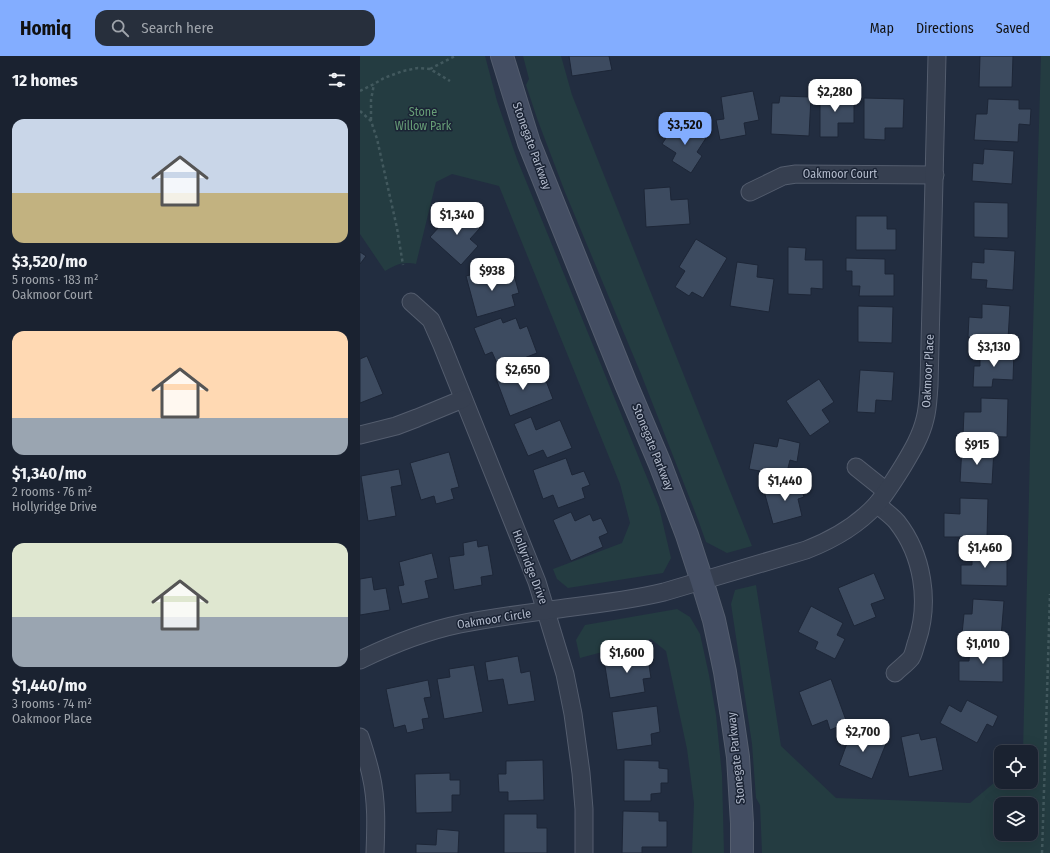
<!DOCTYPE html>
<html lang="en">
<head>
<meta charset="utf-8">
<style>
  body { margin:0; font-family:"Fira Sans Condensed",sans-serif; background:#272f3c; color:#f1f3f6; height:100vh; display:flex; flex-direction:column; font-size:15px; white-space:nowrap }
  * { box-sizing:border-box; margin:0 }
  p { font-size:13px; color:#9fa4ab }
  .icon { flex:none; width:22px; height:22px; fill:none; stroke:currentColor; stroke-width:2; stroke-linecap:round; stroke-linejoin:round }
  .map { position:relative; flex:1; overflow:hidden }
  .panel { display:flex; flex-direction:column; background:#1a2230; width:360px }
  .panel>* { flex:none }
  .fabs { position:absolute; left:634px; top:689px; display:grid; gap:8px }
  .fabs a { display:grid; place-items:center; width:44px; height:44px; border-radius:8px; background:#1a2230; box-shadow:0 4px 16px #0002,0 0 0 1px #383f4c; font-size:20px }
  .price { position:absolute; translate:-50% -34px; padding:0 9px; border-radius:8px; background:#fff; color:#222; font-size:13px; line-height:26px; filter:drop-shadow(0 1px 2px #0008) }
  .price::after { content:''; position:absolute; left:50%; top:24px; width:12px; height:9px; margin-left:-6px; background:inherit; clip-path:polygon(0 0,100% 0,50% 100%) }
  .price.active { background:#83adff; color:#111 }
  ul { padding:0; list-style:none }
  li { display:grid; align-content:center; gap:8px; height:212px; padding:0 12px }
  li span { display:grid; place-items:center; height:124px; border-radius:12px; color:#555 }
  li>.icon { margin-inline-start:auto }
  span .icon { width:72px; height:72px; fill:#fffc; stroke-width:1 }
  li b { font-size:17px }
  h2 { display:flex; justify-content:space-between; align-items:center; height:48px; padding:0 12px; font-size:17px }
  header { display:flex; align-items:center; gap:24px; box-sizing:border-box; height:56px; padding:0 20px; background:#83adff; color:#111 }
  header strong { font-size:19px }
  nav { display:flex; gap:22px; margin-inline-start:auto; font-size:14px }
  .search { width:280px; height:36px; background:#272f3c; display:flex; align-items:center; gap:10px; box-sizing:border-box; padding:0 14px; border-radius:12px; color:#9fa4ab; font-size:15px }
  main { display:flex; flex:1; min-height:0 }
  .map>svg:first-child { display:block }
</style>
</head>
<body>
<header>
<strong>Homiq</strong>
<div class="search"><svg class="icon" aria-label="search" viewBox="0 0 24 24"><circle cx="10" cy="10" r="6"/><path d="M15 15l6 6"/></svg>Search here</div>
<nav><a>Map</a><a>Directions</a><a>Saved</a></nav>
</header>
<main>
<section class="panel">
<h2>12 homes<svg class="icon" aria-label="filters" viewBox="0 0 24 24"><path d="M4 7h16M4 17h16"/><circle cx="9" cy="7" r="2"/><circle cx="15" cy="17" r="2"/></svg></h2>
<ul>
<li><span style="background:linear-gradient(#c9d6e8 60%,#c2b280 0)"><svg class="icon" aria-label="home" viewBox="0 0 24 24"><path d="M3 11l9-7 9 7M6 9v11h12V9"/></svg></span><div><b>$3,520/mo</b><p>5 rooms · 183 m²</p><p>Oakmoor Court</p></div></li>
<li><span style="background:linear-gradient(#ffd9b3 70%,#9aa5b1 0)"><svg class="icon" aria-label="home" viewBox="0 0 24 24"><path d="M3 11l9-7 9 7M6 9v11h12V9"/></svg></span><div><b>$1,340/mo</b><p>2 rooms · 76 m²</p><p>Hollyridge Drive</p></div></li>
<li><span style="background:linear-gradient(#dfe7d0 60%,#9aa5b1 0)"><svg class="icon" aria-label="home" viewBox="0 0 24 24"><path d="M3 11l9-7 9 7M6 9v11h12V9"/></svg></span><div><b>$1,440/mo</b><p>3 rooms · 74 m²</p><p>Oakmoor Place</p></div></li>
</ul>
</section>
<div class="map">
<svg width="690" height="797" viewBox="0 0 690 797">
  <rect width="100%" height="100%" fill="#222d40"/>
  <g fill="#243c41" fill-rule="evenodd">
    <path d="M0,0H125L137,45L157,103L299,451L311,502L303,517L208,532L197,523L193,513L262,487L270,467L260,428L139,130L92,118L76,126L56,208C42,205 36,209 25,215L0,178Z"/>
    <path d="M163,0H201L212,39L392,490L367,497L346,486L337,461L281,318L205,136L178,65L166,29L169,23Z"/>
    <path d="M681,0H690V797H402L400,749L396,742L392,688L371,548L375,534L396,529L421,690L476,742L610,747L641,721V726H671V696H663L672,308ZM641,748H671V778H641Z"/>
    <path d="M317,553L330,561L340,578L349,619L356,659L362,719L364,797H332L334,747L327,693L306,595L291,583L220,602L216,584L225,569Z"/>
  </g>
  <g fill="#3d4b60" stroke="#1d2637">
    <path d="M209,0H249L252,14L212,20Z"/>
    <path d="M620,0H653L652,31H619Z"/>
    <path d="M393,35L399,64L384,67L386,79L360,84L356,64L364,63L361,41Z"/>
    <path d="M460,39H494V67H478V81H460Z"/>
    <path d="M420,40L451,41L449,80L411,78L412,47H419Z"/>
    <path d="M504,42L544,43L543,72H525V84L504,83Z"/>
    <path d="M628,43L659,44V53H671L670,69L659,68L658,86L614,84L616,58H627Z"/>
    <path d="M318,64L346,82L337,96L342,100L331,117L312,105L316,97L302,88Z"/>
    <path d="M624,93L654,95L652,128L612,125L613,107L623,108Z"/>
    <path d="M310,131L311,144L328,143L330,168L286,171L284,133Z"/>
    <path d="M614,146L648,147V182L614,181Z"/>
    <path d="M97,151L120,172L110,183L118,190L101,209L70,181Z"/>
    <path d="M496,160H527V173H536V194H496Z"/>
    <path d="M336,183L367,202L343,242L332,236L329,240L315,231L325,215L319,211Z"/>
    <path d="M428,191L446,192L445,204H463V233L451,232V239L428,238Z"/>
    <path d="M624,193L655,195L653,234L626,232L627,224L611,223L612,206L624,207Z"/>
    <path d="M0,196L6,200L0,208Z"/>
    <path d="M486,202L525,203V218H534V240H499L500,230H492V215H486Z"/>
    <path d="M377,206L398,209L397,221L414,223L409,256L370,250Z"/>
    <path d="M121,216L123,221L141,216L143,222L154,219L159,237L152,239L155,250L117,261L106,220Z"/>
    <path d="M622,248L650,250L648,283L608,281L609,261L622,262Z"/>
    <path d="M498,250L533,251L532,287L498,286Z"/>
    <path d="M141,262L143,267L156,262L160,273L167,270L177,297L139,312L132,296L125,299L114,272Z"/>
    <path d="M620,294L654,295L653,324L633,323L632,331H613L614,310H620Z"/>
    <path d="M7,300L23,338L0,347V303Z"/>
    <path d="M152,314L155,321L172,314L174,321L183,317L193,343L150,360L135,320Z"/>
    <path d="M500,314L534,316L532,345L516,344L515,357L497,356Z"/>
    <path d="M459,323L474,346L462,354L470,366L450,380L426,345Z"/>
    <path d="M621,342L648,343L647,381L603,380L604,356H621Z"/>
    <path d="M171,361L176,374L200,364L212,392L187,402L183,394L168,400L154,368Z"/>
    <path d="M419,382L440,387L437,406L430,404L426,420L389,413L394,387L417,391Z"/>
    <path d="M602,391L634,393L632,428L600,426Z"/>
    <path d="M89,396L99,431L91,433L94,443L76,448L74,440L61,444L50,407Z"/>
    <path d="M206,402L212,419L224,415L230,429L222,432L225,442L198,452L193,439L183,443L173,414Z"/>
    <path d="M39,413L42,429L31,431L36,460L8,465L1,420Z"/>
    <path d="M439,425L444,441L438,443L442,460L413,468L404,435Z"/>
    <path d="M600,442L628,443L627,481H584V457L600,458Z"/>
    <path d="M211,456L215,465L230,458L233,465L241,462L248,477L239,481L243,491L211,505L193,464Z"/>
    <path d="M117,484L118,491L128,489L133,519L121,521L122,529L94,534L89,501L104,499L103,487Z"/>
    <path d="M612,494H642L641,505H647V530L601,529V509H612Z"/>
    <path d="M72,497L78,522L65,525L69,542L42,548L38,530L44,529L39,506Z"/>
    <path d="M514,517L525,543L511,548L516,561L494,570L478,532Z"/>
    <path d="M12,521L14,534L26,532L30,554L0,559V523Z"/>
    <path d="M613,543L644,545L641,581L602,578L604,558H612Z"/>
    <path d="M451,550L483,567L477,579L485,583L475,603L455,593L458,586L438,576Z"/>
    <path d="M610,589L643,590V626L599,625V605H609Z"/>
    <path d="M287,596L291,622L283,623L285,636L250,642L244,604Z"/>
    <path d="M158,600L161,617L170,615L175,645L148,649L143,623L128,625L125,606Z"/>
    <path d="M114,609L123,656L84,663L77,623L90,621L89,613Z"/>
    <path d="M471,623L487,667L470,674L467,664L452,670L439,636Z"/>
    <path d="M68,624L71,641L64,642L69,662L62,663L64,673L47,677L45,669L34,672L26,633Z"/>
    <path d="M607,644L638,660L633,671L627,668L617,687L580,667L589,649L601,656Z"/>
    <path d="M297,650L300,676L291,678L292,689L257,694L252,656Z"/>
    <path d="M493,671L527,685L512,723L479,709Z"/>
    <path d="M559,677L561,684L576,681L583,714L549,721L541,681Z"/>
    <path d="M183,704L184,744L148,745V736H139L138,718H146V705Z"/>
    <path d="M264,704L299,705V712L308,713V727H301V737L291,738V745H264Z"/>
    <path d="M90,717V724H100V739H92V756L56,757L55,718Z"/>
    <path d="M263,755L299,756V765H307V791H282V797H262Z"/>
    <path d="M144,758H177V772H187V797H144Z"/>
    <path d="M77,773L99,775L98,797H56V788L76,789Z"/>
  </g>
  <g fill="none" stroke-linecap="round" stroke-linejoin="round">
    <defs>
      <g id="street">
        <path d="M390,136L423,120L436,118L575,119"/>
        <path d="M51,246L71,264L82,289L177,526L205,618L213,658L221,717L224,753V797"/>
        <path d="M0,379L36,370L57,362L103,343"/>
        <path d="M496,411L526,435"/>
        <path d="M517,448C523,454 531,459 537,466C563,499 570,546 557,585C555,590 554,598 551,602C546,608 540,612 535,617"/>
        <path d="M0,604C31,589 66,575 100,568C135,561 170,557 205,552C238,548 271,544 304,536L446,494C472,484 498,469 517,448C527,436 535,423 543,410C552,395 561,380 565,363C568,352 568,341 569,330L577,0"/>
        <path d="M0,681C4,693 8,706 11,719C17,745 16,771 15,797"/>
      </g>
      <path id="secondary" d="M142,0L169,87L266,328L300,408L327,479L342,525L354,564L360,592L365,616L373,667L378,701L382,767V797"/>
    </defs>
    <use href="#street" stroke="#545d6e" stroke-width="19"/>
    <use href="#secondary" stroke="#545d6e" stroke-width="24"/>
    <g stroke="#42595e" stroke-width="2.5" stroke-dasharray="3 3" stroke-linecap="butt">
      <path d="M70,13L95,0"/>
      <path d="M0,35L14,28L24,22L43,15L58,12L70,13L90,25"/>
      <path d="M0,55L11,65L17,83L37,172L43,209"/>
      <path d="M11,64V44L14,28"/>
      <path d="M682,797L686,672L690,538"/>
    </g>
    <use href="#street" stroke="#363f50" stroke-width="17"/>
    <use href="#secondary" stroke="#444e63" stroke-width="22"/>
  </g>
  <g text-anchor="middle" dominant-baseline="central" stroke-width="3" stroke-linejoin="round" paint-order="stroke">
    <g font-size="12" fill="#679e77" stroke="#1b2435">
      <text x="63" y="56">Stone<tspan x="63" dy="14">Willow Park</tspan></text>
    </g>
    <g font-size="12" fill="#b2bacb" stroke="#1b2435">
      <text transform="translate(172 90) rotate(70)">Stonegate Parkway</text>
      <text x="480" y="118">Oakmoor Court</text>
      <text transform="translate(568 315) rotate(-87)">Oakmoor Place</text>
      <text transform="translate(293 391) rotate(68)">Stonegate Parkway</text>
      <text transform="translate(170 511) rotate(69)">Hollyridge Drive</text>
      <text transform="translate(134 563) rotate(-9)">Oakmoor Circle</text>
      <text transform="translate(376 702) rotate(-96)">Stonegate Parkway</text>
    </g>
  </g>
</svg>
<div class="fabs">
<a><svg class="icon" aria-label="locate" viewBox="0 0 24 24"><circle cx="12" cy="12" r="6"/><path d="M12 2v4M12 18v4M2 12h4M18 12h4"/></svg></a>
<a><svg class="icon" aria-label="layers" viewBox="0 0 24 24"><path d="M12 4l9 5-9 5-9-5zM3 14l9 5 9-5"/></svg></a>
</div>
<b class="price" style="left:475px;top:57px">$2,280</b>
<b class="price active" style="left:325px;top:90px">$3,520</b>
<b class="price" style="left:97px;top:180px">$1,340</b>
<b class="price" style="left:132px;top:236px">$938</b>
<b class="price" style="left:634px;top:312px">$3,130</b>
<b class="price" style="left:163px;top:335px">$2,650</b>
<b class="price" style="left:617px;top:410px">$915</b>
<b class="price" style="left:425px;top:446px">$1,440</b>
<b class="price" style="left:625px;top:513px">$1,460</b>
<b class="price" style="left:623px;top:609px">$1,010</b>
<b class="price" style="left:267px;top:618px">$1,600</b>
<b class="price" style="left:503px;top:697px">$2,700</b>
</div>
</main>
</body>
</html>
